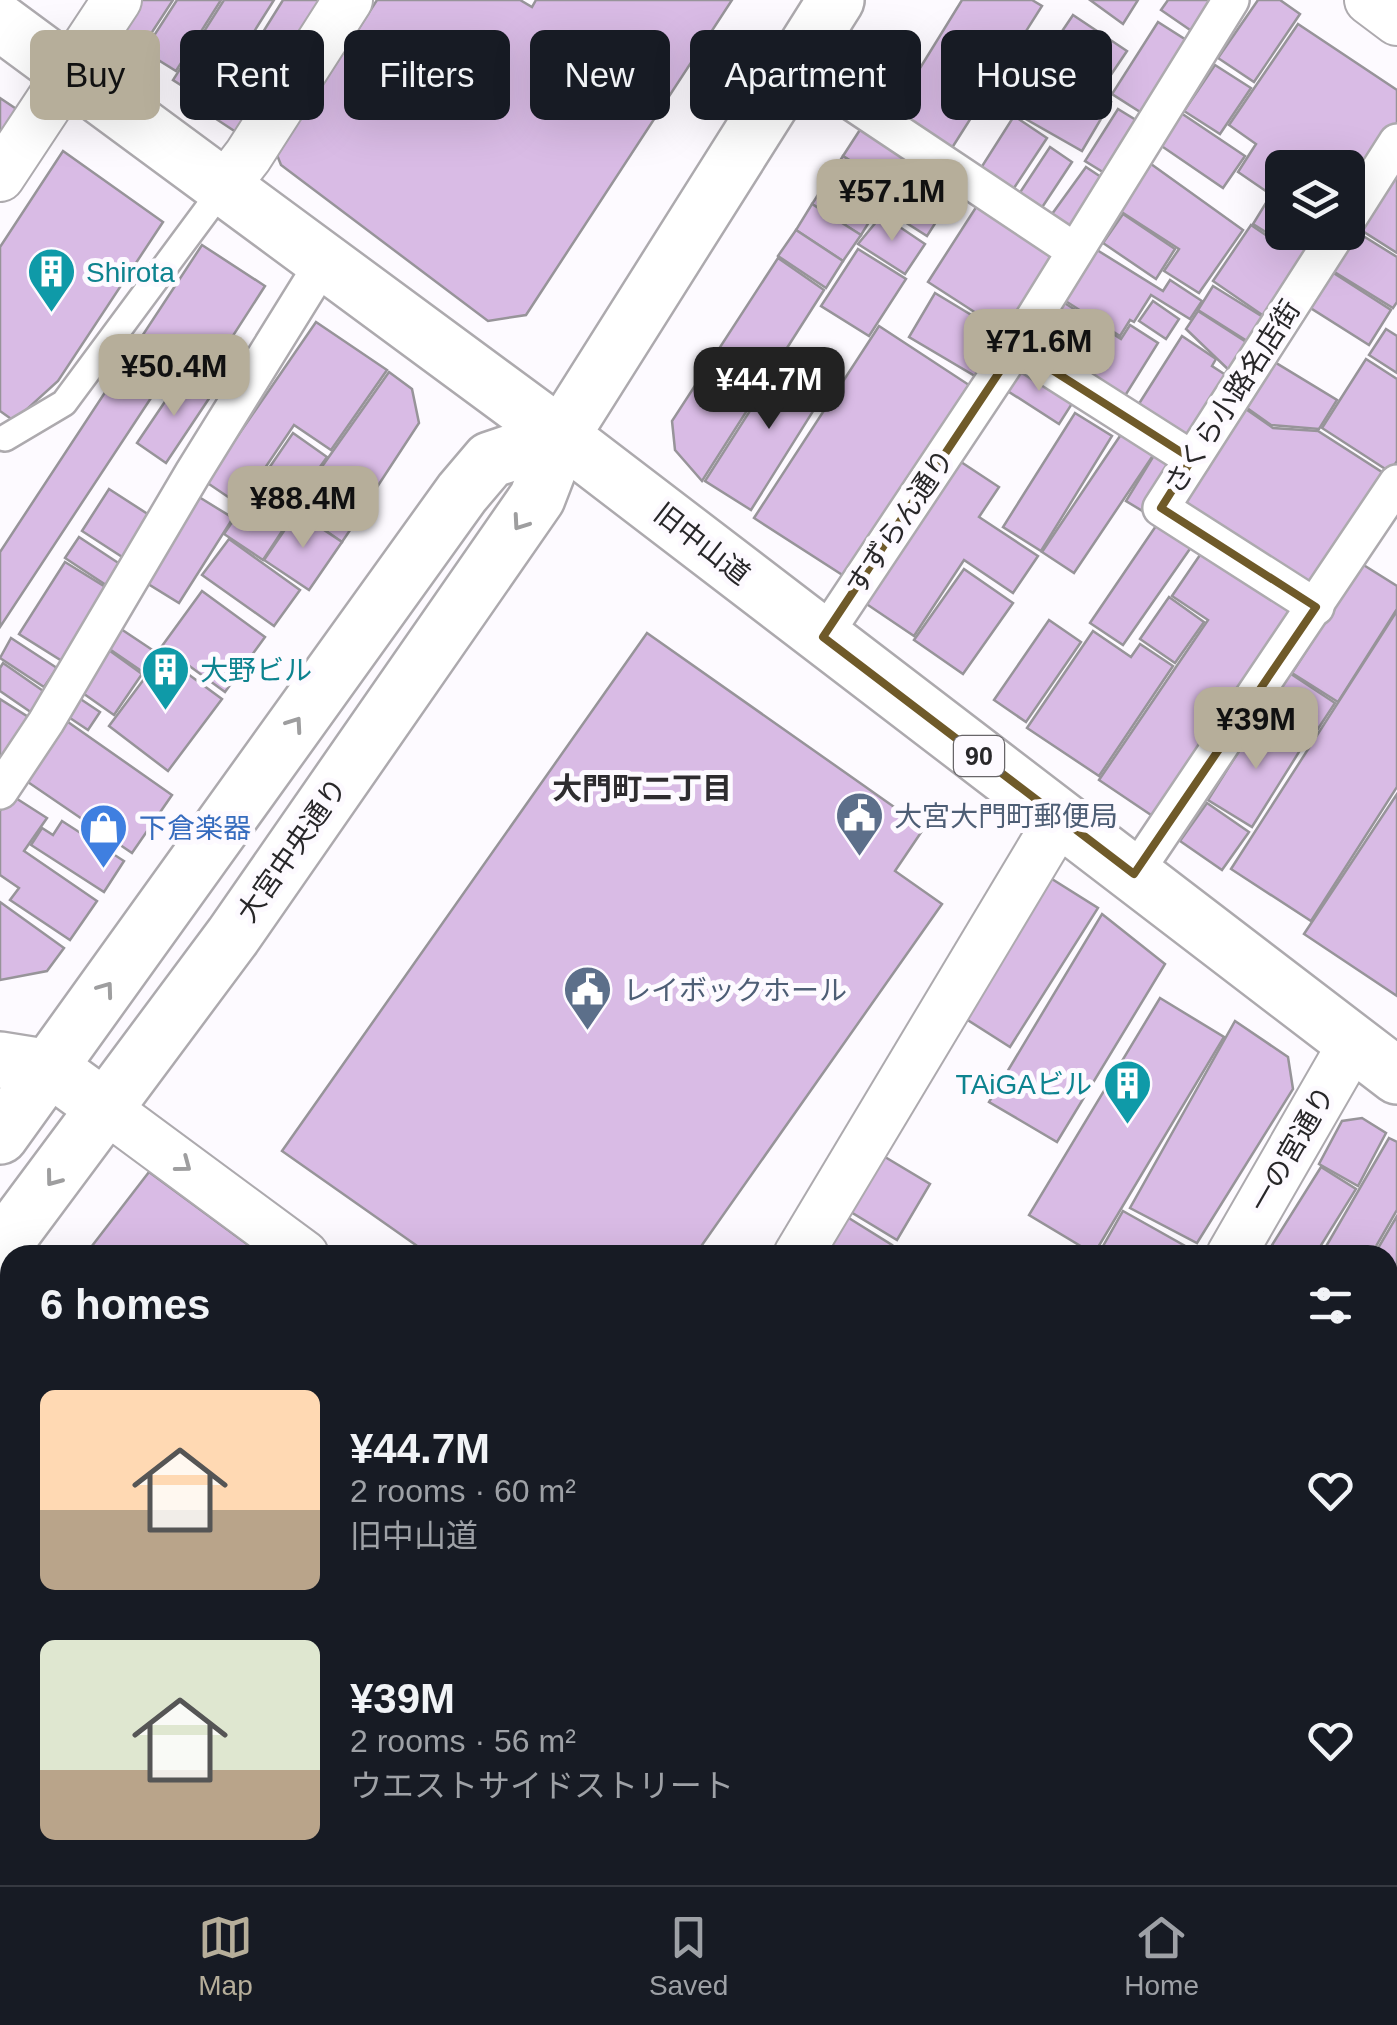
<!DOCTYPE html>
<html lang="en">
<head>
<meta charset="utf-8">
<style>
  body { margin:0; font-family:Helvetica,"Noto Sans JP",sans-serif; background:#242831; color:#f1f3f6; height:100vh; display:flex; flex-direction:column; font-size:38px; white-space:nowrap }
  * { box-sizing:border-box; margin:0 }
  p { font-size:32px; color:#9ea1a6 }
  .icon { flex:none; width:55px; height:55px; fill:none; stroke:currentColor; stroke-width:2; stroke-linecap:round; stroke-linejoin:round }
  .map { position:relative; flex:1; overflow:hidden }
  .panel { position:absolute; left:0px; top:1245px; width:1398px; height:640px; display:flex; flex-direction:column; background:#171b24; border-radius:30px 30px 0 0; box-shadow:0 10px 40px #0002 }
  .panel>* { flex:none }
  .top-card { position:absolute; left:30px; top:30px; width:1338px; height:90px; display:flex; gap:20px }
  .fabs { position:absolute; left:1265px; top:150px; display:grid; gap:20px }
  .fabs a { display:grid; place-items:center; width:100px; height:100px; border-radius:15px; background:#171b24; box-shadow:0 10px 40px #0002; font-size:50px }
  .price { position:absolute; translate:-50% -85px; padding:0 22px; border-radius:20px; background:#b6ae9a; color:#111; font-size:32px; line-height:65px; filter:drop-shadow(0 2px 5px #0008) }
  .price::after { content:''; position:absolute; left:50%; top:60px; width:30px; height:22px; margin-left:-15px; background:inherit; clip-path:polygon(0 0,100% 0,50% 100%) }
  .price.selected { background:#222; color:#fff }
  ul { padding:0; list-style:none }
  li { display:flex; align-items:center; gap:30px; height:250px; padding:0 40px }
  li span { display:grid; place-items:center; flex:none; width:280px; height:200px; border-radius:15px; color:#555 }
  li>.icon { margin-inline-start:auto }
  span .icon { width:120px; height:120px; fill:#fffc; stroke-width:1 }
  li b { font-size:42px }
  h2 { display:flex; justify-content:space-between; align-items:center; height:120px; padding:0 40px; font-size:42px }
  .chip { padding:0 35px; border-radius:15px; background:#171b24; box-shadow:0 10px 40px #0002; font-size:35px; line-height:90px }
  .chip.selected { background:#b6ae9a; color:#111 }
  .menu { display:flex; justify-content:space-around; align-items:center; height:140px; border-top:2px solid #363941; background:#171b24; font-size:28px; color:#9ea1a6 }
  .menu a { display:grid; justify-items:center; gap:5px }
  .menu .selected { color:#b6ae9a }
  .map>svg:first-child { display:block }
</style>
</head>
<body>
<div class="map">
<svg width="1397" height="1885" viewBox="0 0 1397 1885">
  <rect width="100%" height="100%" fill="#fdfaff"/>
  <g fill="#d9bbe5" stroke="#979499" stroke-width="2.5">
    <path d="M130,0H173L141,49L111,30Z"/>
    <path d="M177,0H221L176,71L144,51Z"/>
    <path d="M224,0H274L209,103L173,80Z"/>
    <path d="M283,0H329L296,52L263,32Z"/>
    <path d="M377,0H520L532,7L536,0H732L526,315L488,321L281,165L277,155Z"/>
    <path d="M962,0H1032L1042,6L950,151L891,115Z"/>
    <path d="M1090,0H1138L1123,24Z"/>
    <path d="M1168,0H1220L1196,34L1161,10Z"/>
    <path d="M1258,0H1280L1300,14L1254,82L1218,58Z"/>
    <path d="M1073,15L1127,51L1100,91L1046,55Z"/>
    <path d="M1158,22L1194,45L1148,117L1112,94Z"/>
    <path d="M1298,24L1397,90V124L1348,196V168H1282V202L1238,172L1256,144L1229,125Z"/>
    <path d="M259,38L292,59L242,136L210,115Z"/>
    <path d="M1215,65L1251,88L1220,134L1184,111Z"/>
    <path d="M1052,68L1111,102L1082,151L1024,118Z"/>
    <path d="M0,98L21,112L0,144Z"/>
    <path d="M1118,109L1144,125L1111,177L1085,161Z"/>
    <path d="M1181,113L1245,156L1223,188L1160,145Z"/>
    <path d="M1014,116L1047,138L1012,191L979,171Z"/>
    <path d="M865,122L913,153L891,187L843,156Z"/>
    <path d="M1050,147L1072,162L1039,212L1017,197Z"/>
    <path d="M63,151L163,222L58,381L14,421L0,411V247Z"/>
    <path d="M843,156L891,187L861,235L812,204Z"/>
    <path d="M916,156L961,183L927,236L883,208Z"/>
    <path d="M1151,164L1243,230L1199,293L1164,271L1179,249L1120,211Z"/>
    <path d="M1086,167L1107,181L1073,229L1052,214Z"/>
    <path d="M1397,174V253L1361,230Z"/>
    <path d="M982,198L1061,249L1007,333L928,282Z"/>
    <path d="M1269,198L1282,206L1285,232L1280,241L1253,224Z"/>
    <path d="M812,204L861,235L843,261L796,230Z"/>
    <path d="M1123,214L1175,249L1156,279L1103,243Z"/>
    <path d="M882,215L925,244L905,274L858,244Z"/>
    <path d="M1251,225L1279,244L1287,232H1323L1271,321L1213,281Z"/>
    <path d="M1352,229L1397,257V302L1393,308L1328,268Z"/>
    <path d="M796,230L843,261L826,288L778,256Z"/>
    <path d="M202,245L265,286L207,376L178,357L0,627V552Z"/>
    <path d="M858,249L906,279L869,336L821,306Z"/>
    <path d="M1097,250L1163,291L1170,280L1202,301L1190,319L1151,295L1134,322L1130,320L1120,336L1064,300Z"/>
    <path d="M778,258L824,290L702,481L675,450L672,421Z"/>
    <path d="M1332,272L1391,310L1369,345L1309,307Z"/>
    <path d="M1213,286L1271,322L1255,346L1198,310Z"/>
    <path d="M935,293L1006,336L980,379L909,337Z"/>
    <path d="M1153,301L1179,319L1166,339L1139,321Z"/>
    <path d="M1063,302L1121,339L1130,325L1158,343L1123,399L1036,344Z"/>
    <path d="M1198,311L1254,347L1234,375L1186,329Z"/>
    <path d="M316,322L387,370L331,450L294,425L240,505L206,482Z"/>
    <path d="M879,326L969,385L844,576L754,518Z"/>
    <path d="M1386,329L1397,336V373L1369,355Z"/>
    <path d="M1182,336L1216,359L1212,366L1232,379L1193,438L1175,427L1171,434L1135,410Z"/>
    <path d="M787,353L832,381L751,510L705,481Z"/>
    <path d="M1268,358L1337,400L1319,429L1271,425L1240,403Z"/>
    <path d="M1366,359L1397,379V461L1390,472L1322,428Z"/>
    <path d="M1019,363L1075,399L1059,424L1003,388Z"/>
    <path d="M389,372L412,389L419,423L364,507L316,475Z"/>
    <path d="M183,375L212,394L166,463L137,443Z"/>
    <path d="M1240,405L1273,428L1318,431L1388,476L1315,590L1178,503Z"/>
    <path d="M1075,413L1112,436L1041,551L1003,527Z"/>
    <path d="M1124,430L1156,451L1074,573L1042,552Z"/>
    <path d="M293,433L327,457L315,474L365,508L342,542L296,510L263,560L224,534Z"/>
    <path d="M1156,452L1179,467L1149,515L1126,501Z"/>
    <path d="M958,460L999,487L979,517L1038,556L1013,593L964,560L914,636L865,603Z"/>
    <path d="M109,489L157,520L130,562L82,531Z"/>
    <path d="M199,497L233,518L179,603L145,582Z"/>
    <path d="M297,512L342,542L309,590L264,560Z"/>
    <path d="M1160,520L1194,543L1123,645L1090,623Z"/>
    <path d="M79,537L123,566L109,587L65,558Z"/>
    <path d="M229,539L300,590L274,626L202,575Z"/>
    <path d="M1202,552L1296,616L1157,819L1099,780L1208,620L1172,596Z"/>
    <path d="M65,562L115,593L70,666L19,634Z"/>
    <path d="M1362,564L1397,586V609L1338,702L1292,673Z"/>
    <path d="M964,569L1013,603L963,674L914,640Z"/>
    <path d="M202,591L265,637L225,692L162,646Z"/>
    <path d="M1169,597L1204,622L1175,663L1140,639Z"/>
    <path d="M1397,611V787L1311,921L1231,869Z"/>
    <path d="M1049,620L1081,642L1026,722L994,700Z"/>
    <path d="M118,627L157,653L143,672L105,646Z"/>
    <path d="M1093,631L1131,657L1140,644L1173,666L1099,776L1027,728Z"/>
    <path d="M647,633L924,828L895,871L942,904L695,1255H430L282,1151Z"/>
    <path d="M11,638L57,668L44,687L0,658Z"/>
    <path d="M106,648L142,674L114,715L77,689Z"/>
    <path d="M162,655L222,699L168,771L109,726Z"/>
    <path d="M3,663L49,695L35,715L0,691V668Z"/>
    <path d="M1288,672L1335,703L1308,744L1261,713Z"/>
    <path d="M73,694L100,712L88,730L61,712Z"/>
    <path d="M0,699L33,720L0,771Z"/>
    <path d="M58,715L172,795L132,853L19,776Z"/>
    <path d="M1261,716L1304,744L1252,827L1208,800Z"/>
    <path d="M1397,794V996L1304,934Z"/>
    <path d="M11,795L47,818L24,851L97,901L70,940L10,900L19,888L0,875V811Z"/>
    <path d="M1207,803L1249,832L1222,870L1180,841Z"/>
    <path d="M62,821L124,861L104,892L31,845L42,828L53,835Z"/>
    <path d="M1044,874L1098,908L1010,1047L955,1012Z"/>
    <path d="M0,902L64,948L47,971L0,980Z"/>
    <path d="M1102,914L1165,964L1057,1142L989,1102Z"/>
    <path d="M1160,998L1224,1037L1094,1254L1029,1215Z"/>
    <path d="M1235,1021L1288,1057L1293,1089L1197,1243L1130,1208Z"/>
    <path d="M1362,1118L1386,1133L1358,1186L1319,1164L1342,1121Z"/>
    <path d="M1389,1138L1397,1142V1210L1371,1255H1321Z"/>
    <path d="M875,1151L930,1184L897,1240L841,1206Z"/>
    <path d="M1321,1167L1356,1189L1315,1255H1289L1272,1245Z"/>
    <path d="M149,1172L262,1255H85Z"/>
    <path d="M1123,1211L1187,1247L1183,1255H1098Z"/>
    <path d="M844,1215L892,1245L886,1255H833L823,1249Z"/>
    <path d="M1397,1216V1278L1388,1272V1255H1374Z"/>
    <path d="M1392,1399L1397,1402V1442L1388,1437V1407Z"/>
    <path d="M0,1476L10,1484V1625L0,1617Z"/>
    <path d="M1397,1477V1638L1389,1652L1388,1494Z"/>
    <path d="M1393,1660L1397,1662L1396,1742L1388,1737V1671Z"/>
    <path d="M1397,1840V1885H1370L1376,1875H1388V1855Z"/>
    <path d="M317,1875H380L379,1885H310L311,1879Z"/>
    <path d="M483,1875L478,1885H433L411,1876Z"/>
    <path d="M489,1875H525L543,1885H483Z"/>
    <path d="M789,1875H817L833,1885H782Z"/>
    <path d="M1269,1875H1347L1341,1885H1263Z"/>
  </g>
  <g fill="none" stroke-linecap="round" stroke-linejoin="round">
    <defs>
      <g id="service">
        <path d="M5,438L64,403L224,187"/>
        <path d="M1388,1386L1397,1369"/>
      </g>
      <g id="pedestrian">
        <path d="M853,103L1075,251"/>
        <path d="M1348,219L1397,142"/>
        <path d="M1016,347L1192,459"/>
        <path d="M1316,607L1161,508L1338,232"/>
        <path d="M823,637L1016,347L1231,0"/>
        <path d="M0,791L46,722L193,473L325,260"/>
        <path d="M1134,874L1397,483"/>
      </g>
      <g id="minor">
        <path d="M1369,0L1397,21"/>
        <path d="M0,177L117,0"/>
        <path d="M224,187L248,156L348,0"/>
        <path d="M105,1108L304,1255"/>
        <path d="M798,1255L1060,818"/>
        <path d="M1231,1255L1353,1043"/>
        <path d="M0,1647L10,1655"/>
        <path d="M1146,1875L1160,1885"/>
        <path d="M114,1885L128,1875"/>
        <path d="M395,1885V1875"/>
        <path d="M941,1885L942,1875"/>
      </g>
      <path id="tertiary" d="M0,1060L50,1068L105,1108"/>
      <g id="secondary">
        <path d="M0,22L561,436"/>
        <path d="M0,1136L462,493L490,460L561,436"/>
        <path d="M0,1249L233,936L537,498L561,436"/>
      </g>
      <path id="primary" d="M836,0L561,436L1397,1076"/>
    </defs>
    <use href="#service" stroke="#adaaae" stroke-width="30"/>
    <use href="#pedestrian" stroke="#adaaae" stroke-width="40"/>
    <use href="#minor" stroke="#adaaae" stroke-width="52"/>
    <use href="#tertiary" stroke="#adaaae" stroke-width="60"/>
    <use href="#secondary" stroke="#adaaae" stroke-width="60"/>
    <use href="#primary" stroke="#adaaae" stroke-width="60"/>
    <use href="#service" stroke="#fff" stroke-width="25"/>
    <use href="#pedestrian" stroke="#fff" stroke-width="35"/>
    <use href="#minor" stroke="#fff" stroke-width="48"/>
    <use href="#tertiary" stroke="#fff" stroke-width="55"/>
    <use href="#secondary" stroke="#fff" stroke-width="55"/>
    <use href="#primary" stroke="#fff" stroke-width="55"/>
  </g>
  <defs><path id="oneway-chevron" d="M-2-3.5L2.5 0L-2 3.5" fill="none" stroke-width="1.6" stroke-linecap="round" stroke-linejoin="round" transform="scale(2.5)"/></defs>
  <g stroke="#9e9e9f">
    <use href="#oneway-chevron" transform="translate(520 523) rotate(125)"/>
    <use href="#oneway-chevron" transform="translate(295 724) rotate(-55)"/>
    <use href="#oneway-chevron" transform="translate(106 989) rotate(-54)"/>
    <use href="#oneway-chevron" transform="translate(184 1165) rotate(37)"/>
    <use href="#oneway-chevron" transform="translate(53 1179) rotate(127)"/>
  </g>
  <path fill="none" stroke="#6f5a29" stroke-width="8" stroke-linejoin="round" d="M1016,347L1192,459L1161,508L1316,607L1134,874L823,637Z"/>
  <defs>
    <symbol id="building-pin" viewBox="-11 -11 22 30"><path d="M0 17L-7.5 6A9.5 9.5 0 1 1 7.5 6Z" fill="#0f9aa8" stroke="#fdfaff"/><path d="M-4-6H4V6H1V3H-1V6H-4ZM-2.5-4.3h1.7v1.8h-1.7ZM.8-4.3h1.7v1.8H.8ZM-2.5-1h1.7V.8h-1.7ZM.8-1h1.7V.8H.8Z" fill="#fff"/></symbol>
    <symbol id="civic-pin" viewBox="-11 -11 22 30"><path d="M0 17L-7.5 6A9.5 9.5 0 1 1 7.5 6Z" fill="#5c6f8a" stroke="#fdfaff"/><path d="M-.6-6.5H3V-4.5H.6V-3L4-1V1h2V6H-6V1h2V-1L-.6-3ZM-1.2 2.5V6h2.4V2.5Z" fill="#fff"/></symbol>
    <symbol id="shop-pin" viewBox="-11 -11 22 30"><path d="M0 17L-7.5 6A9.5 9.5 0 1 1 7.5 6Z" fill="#3f7fe0" stroke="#fdfaff"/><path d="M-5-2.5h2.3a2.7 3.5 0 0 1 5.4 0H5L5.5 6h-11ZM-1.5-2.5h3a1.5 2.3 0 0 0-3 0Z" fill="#fff"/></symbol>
  </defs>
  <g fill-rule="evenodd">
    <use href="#building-pin" x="24" y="244" width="55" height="75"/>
    <use href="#building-pin" x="138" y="642" width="55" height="75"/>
    <use href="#civic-pin" x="832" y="788" width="55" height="75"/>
    <use href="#shop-pin" x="76" y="800" width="55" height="75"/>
    <use href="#civic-pin" x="560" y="962" width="55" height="75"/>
    <use href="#building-pin" x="1100" y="1056" width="55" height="75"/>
  </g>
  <g text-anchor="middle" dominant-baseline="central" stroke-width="10" stroke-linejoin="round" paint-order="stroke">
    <rect fill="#fdfaff" stroke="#686669" stroke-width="2.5" x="954" y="736" width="50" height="40" rx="8"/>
    <g font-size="25" font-weight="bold" fill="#282729">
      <text x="979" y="756">90</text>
    </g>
    <g font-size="28" fill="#0d838f" stroke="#fdfaff" text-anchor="start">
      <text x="86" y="272">Shirota</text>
      <text x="200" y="670">大野ビル</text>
      <text x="1092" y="1084" text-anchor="end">TAiGAビル</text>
    </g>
    <g font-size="28" fill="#282729" stroke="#fdfaff">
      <text transform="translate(1232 397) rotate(-57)">さくら小路名店街</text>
      <text transform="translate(900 522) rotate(-56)">すずらん通り</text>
      <text transform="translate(702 544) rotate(38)">旧中山道</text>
      <text transform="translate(292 850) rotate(-55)">大宮中央通り</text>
      <text transform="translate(1292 1149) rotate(-60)">一の宮通り</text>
    </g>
    <g font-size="28" fill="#4e5e75" stroke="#fdfaff" text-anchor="start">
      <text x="894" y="816">大宮大門町郵便局</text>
      <text x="623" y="990">レイボックホール</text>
    </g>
    <g font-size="28" fill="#366cbe" stroke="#fdfaff" text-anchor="start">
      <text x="139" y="828">下倉楽器</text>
    </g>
    <g font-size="30" font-weight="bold" fill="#2e2c2f" stroke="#fdfaff">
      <text x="642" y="788">大門町二丁目</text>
    </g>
  </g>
</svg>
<div class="fabs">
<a><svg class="icon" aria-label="layers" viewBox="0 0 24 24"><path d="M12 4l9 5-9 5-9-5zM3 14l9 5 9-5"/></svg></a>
</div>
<b class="price" style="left:892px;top:244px">¥57.1M</b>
<b class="price" style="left:1039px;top:394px">¥71.6M</b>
<b class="price" style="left:174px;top:419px">¥50.4M</b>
<b class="price selected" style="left:769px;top:432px">¥44.7M</b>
<b class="price" style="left:303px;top:551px">¥88.4M</b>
<b class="price" style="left:1256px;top:772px">¥39M</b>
<div class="top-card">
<a class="chip selected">Buy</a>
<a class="chip">Rent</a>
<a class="chip">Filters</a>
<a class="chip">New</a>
<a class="chip">Apartment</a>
<a class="chip">House</a>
</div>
<section class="panel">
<h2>6 homes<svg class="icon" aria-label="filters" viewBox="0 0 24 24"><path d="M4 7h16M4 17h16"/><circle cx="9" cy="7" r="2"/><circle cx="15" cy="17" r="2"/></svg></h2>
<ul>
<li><span style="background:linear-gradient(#ffd9b3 60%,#b9a48a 0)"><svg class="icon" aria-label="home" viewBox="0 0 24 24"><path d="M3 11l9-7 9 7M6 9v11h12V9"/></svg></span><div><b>¥44.7M</b><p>2 rooms · 60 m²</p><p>旧中山道</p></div><svg class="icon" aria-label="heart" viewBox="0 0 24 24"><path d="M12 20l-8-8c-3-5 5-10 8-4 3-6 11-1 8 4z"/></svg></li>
<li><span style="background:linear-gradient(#dfe7d0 65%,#b9a48a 0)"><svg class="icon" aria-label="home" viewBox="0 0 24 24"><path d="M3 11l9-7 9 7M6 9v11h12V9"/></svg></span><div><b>¥39M</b><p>2 rooms · 56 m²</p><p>ウエストサイドストリート</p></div><svg class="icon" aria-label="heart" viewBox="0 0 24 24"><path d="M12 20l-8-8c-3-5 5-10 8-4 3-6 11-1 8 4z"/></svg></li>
</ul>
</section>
</div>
<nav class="menu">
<a class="selected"><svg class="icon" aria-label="map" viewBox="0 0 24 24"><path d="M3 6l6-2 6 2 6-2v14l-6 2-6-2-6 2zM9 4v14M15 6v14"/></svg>Map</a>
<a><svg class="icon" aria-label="saved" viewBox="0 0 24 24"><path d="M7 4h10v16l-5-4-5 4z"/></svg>Saved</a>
<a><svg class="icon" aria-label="home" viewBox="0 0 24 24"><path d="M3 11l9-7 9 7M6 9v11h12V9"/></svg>Home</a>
</nav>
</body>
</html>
